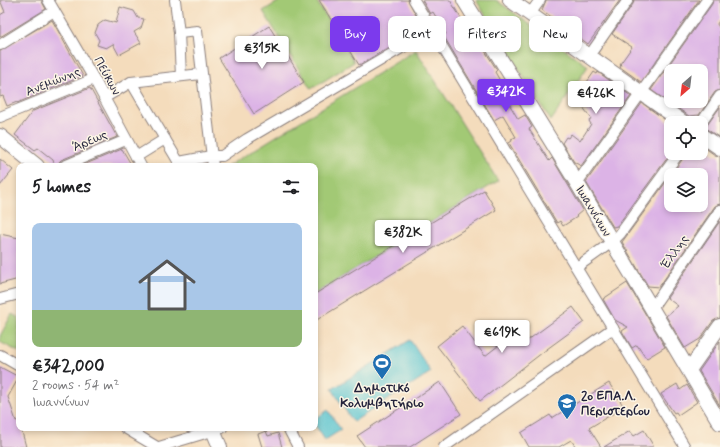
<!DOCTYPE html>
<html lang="en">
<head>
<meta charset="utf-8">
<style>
  body { margin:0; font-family:Mynerve,sans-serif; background:#f2f2f2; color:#202124; height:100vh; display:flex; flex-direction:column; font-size:15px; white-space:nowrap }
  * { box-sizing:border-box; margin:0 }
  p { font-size:13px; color:#757577 }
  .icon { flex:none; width:22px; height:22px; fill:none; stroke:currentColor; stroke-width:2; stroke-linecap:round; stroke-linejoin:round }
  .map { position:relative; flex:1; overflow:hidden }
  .side { position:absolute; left:16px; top:163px; width:302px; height:268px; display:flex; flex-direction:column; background:#fff; border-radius:8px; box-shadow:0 2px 6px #0003 }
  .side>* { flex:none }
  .banner { position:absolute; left:330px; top:16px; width:330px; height:36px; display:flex; gap:8px }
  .needle { width:26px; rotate:208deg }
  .fabs { position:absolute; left:664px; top:64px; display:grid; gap:8px }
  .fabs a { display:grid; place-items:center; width:44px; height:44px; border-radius:8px; background:#fff; box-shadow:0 2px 6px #0003; font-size:20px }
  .price { position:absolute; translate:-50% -34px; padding:0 9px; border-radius:4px; background:#fff; color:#222; font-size:13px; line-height:26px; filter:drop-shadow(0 1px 2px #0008) }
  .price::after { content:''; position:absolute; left:50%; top:24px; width:12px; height:9px; margin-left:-6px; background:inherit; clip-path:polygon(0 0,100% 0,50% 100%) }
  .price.selected { background:#7c3aed; color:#fff }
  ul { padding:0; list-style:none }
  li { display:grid; align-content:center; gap:8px; height:212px; padding:0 16px }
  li+li { border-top:1px solid #e0e0e0 }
  li span { display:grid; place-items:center; height:124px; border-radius:8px; color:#555 }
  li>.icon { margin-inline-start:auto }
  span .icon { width:72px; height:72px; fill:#fffc; stroke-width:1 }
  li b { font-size:17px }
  h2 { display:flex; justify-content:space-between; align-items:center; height:48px; padding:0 16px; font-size:17px }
  .pill { padding:0 14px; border-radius:8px; background:#fff; box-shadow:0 2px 6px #0003; font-size:14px; line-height:36px }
  .pill.selected { background:#7c3aed; color:#fff }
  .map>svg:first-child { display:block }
</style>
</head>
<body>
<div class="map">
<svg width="720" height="447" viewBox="0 0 720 447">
  <rect width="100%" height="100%" fill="#fcf5e5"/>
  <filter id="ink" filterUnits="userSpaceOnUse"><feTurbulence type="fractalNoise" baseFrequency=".025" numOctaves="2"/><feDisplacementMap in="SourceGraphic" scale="8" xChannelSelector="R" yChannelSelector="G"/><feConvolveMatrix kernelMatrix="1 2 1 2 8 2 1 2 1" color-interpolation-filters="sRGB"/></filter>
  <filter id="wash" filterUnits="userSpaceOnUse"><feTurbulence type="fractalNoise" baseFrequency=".012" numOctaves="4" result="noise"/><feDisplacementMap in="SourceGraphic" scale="16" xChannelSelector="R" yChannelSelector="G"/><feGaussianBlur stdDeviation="0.9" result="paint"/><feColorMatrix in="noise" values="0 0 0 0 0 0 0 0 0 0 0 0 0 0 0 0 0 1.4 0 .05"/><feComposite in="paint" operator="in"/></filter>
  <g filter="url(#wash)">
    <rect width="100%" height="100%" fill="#f4dcbc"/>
    <g fill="#a2c974" stroke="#627658">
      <path d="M281,0H316L354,62L311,89L263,11Z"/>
      <path d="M476,0H496L588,66L551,121Z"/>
      <path d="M416,50L498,181L315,294V166H228Z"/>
      <path d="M12,314L19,318V352L0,342V336Z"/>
    </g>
    <g fill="#56c3cf" stroke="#3c7285">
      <path d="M410,340L431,372L353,422L332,389Z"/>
      <path d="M328,410L341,430L325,440L315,425V419Z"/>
    </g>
    <g id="blocks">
      <g fill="#dcb3e6" fill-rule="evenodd">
        <path d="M0,0H41L46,9L0,37V15L5,12Z"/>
        <path d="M319,0H408L419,21L417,23L420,29L359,65Z"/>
        <path d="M422,0H450L477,45L480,43L497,70L495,72L507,93L504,95L518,119L525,115L532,127L529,129L549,161L552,158L583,210L576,216L577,217L563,226L560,221L557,223L509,143L512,141L511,139L516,137L503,115L494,120L443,35L446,34L433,12L430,14Z"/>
        <path d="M546,0H620L588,44L542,10Z"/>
        <path d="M634,0H699L641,82L620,67L621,65L620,64L632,47L612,34L633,4Z"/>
        <path d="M713,0H720V19L717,24L720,29V90L715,92L699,115L689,116L651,90L712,4ZM671,71H701V101H671Z"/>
        <path d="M120,7L134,11L138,18L144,19L141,28L134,32L141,43L119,55L113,44L106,48L97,45L99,40L95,33L98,25L105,20L116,23Z"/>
        <path d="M52,20L83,76L17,103V102L7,106L3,96L0,97V51Z"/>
        <path d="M269,26L304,82L254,114L219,58Z"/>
        <path d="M594,72L597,74L598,72L631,96L581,166L574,162L562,143L566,137L568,138L571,134L580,141L591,124L589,121L591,118L576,98Z"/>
        <path d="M90,88L117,137L61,160L59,162L58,166H55L53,160L38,148L35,150L15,135L33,111Z"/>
        <path d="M642,103L671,124V153L617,226L613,227L586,182Z"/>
        <path d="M720,107V138L705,128Z"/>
        <path d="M701,145L715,155L720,156V204L715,206L659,287L648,286L622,242L671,175V205H691L701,212V175H671L684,157L685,153H701Z"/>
        <path d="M122,149L132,166H81Z"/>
        <path d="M0,159L13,170L0,186Z"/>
        <path d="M484,190L496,210L315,321V294Z"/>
        <path d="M720,221V318L713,321L700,339L685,348L666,316L678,306L667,298Z"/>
        <path d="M0,234L19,238V279L0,284Z"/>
        <path d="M627,283L665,347L647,358L646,357H645L637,345L632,348L622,331L628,327L615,320L603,299Z"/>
        <path d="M573,307L584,322L547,349L480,401L437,346L462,326L485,356L516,332L524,343Z"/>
        <path d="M720,341V406L699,371Z"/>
        <path d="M0,367L19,377L8,397L16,421L19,420V428H21L26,447H0Z"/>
        <path d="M440,382L461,414L410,447H365L357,436Z"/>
        <path d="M609,383L624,407L589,428L601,447H576L571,440L559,447H529L521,433L550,415L552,418Z"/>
        <path d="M677,384L680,390L687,385L697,402L678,415L676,412L674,413L661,394Z"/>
        <path d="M644,430L654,447H604L630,431L634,436Z"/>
        <path d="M266,431L268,436L278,433L282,447H262L258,434Z"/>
      </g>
    </g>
  </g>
  <g filter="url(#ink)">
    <use href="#blocks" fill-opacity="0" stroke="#8b7f7c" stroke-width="1"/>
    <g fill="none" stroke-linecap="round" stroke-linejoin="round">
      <defs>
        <g id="street">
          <path d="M48,0L94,79L141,166"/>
          <path d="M175,0L179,33L197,31L213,166"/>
          <path d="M414,0L685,447"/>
          <path d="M530,14L540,0"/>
          <path d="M179,33L181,76"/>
          <path d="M0,45L54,11"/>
          <path d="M589,56L628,0"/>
          <path d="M131,82L181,166"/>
          <path d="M104,98L131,82L201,74"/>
          <path d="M0,117L94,79"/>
          <path d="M701,123L720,96"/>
          <path d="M136,157L165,139"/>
          <path d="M179,162L211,156H222L247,139L432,30"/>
          <path d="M64,166L126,140"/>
          <path d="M577,183L707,0"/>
          <path d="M577,267L612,242L620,234L679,153"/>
          <path d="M0,299L19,294"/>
          <path d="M652,308L720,210"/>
          <path d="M0,355L19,366"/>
          <path d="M125,428L157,447"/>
          <path d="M288,428L298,447"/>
          <path d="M159,447L222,428"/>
          <path d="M444,447L613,328"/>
        </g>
        <g id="secondary">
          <path d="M464,0L577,183L720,423"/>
          <path d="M510,0L684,123"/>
          <path d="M701,135L720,148"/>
          <path d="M0,136L37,166"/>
          <path d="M689,370L720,326"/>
          <path d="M212,428L220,447"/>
        </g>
      </defs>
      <use href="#street" stroke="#8b7f7c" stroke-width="12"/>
      <use href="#secondary" stroke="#8b7f7c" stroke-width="16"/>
      <use href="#street" stroke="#fff" stroke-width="10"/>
      <use href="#secondary" stroke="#fff" stroke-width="14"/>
    </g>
  </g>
  <defs>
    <symbol id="stadium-pin" viewBox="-11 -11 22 30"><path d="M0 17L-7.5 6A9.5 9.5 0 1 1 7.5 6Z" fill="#1f6fb2" stroke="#fcf5e5"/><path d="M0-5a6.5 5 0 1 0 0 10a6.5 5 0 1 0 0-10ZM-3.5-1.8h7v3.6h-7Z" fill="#fff"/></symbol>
    <symbol id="school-pin" viewBox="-11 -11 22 30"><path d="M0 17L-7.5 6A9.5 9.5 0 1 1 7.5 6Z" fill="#1f6fb2" stroke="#fcf5e5"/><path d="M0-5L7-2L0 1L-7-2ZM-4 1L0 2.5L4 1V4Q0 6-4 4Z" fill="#fff"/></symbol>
  </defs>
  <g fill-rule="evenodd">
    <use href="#stadium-pin" x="371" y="352" width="22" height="30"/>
    <use href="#school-pin" x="556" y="392" width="22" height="30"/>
  </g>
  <g text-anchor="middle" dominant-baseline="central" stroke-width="3" stroke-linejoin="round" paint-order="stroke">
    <g font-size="13" fill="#22223b" stroke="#fcf5e5">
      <text transform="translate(107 76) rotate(61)">Πεύκων</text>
      <text transform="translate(53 82) rotate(-22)">Ανεμώνης</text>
      <text transform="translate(90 141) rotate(-23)">Άρεως</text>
      <text transform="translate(593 211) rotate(59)">Ιωαννίνων</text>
      <text transform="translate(675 252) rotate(-55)">Έλλης</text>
    </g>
    <g font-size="13" font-weight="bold" fill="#22223b" stroke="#fcf5e5">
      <text x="382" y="388">Δημοτικό<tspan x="382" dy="15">Κολυμβητήριο</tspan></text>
      <text x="581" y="396" text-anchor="start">2ο ΕΠΑ.Λ.<tspan x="581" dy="15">Περιστερίου</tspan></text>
    </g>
  </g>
</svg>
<div class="fabs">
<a><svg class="needle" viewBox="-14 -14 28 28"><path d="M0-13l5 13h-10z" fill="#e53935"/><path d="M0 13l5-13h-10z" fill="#757577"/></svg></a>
<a><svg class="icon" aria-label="locate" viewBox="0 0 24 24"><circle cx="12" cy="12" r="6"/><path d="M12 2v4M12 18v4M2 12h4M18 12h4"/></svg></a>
<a><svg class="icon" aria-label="layers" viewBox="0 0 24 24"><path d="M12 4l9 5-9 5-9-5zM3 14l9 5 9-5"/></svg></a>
</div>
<b class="price" style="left:262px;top:70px">€315K</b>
<b class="price selected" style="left:506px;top:113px">€342K</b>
<b class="price" style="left:596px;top:115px">€426K</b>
<b class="price" style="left:403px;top:254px">€382K</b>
<b class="price" style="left:502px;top:354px">€619K</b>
<div class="banner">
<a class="pill selected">Buy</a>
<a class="pill">Rent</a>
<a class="pill">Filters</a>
<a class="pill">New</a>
</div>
<section class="side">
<h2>5 homes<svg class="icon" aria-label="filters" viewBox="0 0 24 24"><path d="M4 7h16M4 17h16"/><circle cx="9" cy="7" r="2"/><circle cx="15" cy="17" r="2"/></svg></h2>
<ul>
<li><span style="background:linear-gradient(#a9c7e8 70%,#8fb573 0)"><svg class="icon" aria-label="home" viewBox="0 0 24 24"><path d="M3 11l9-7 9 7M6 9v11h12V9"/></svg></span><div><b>€342,000</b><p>2 rooms · 54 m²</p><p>Ιωαννίνων</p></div></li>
</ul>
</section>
</div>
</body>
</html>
